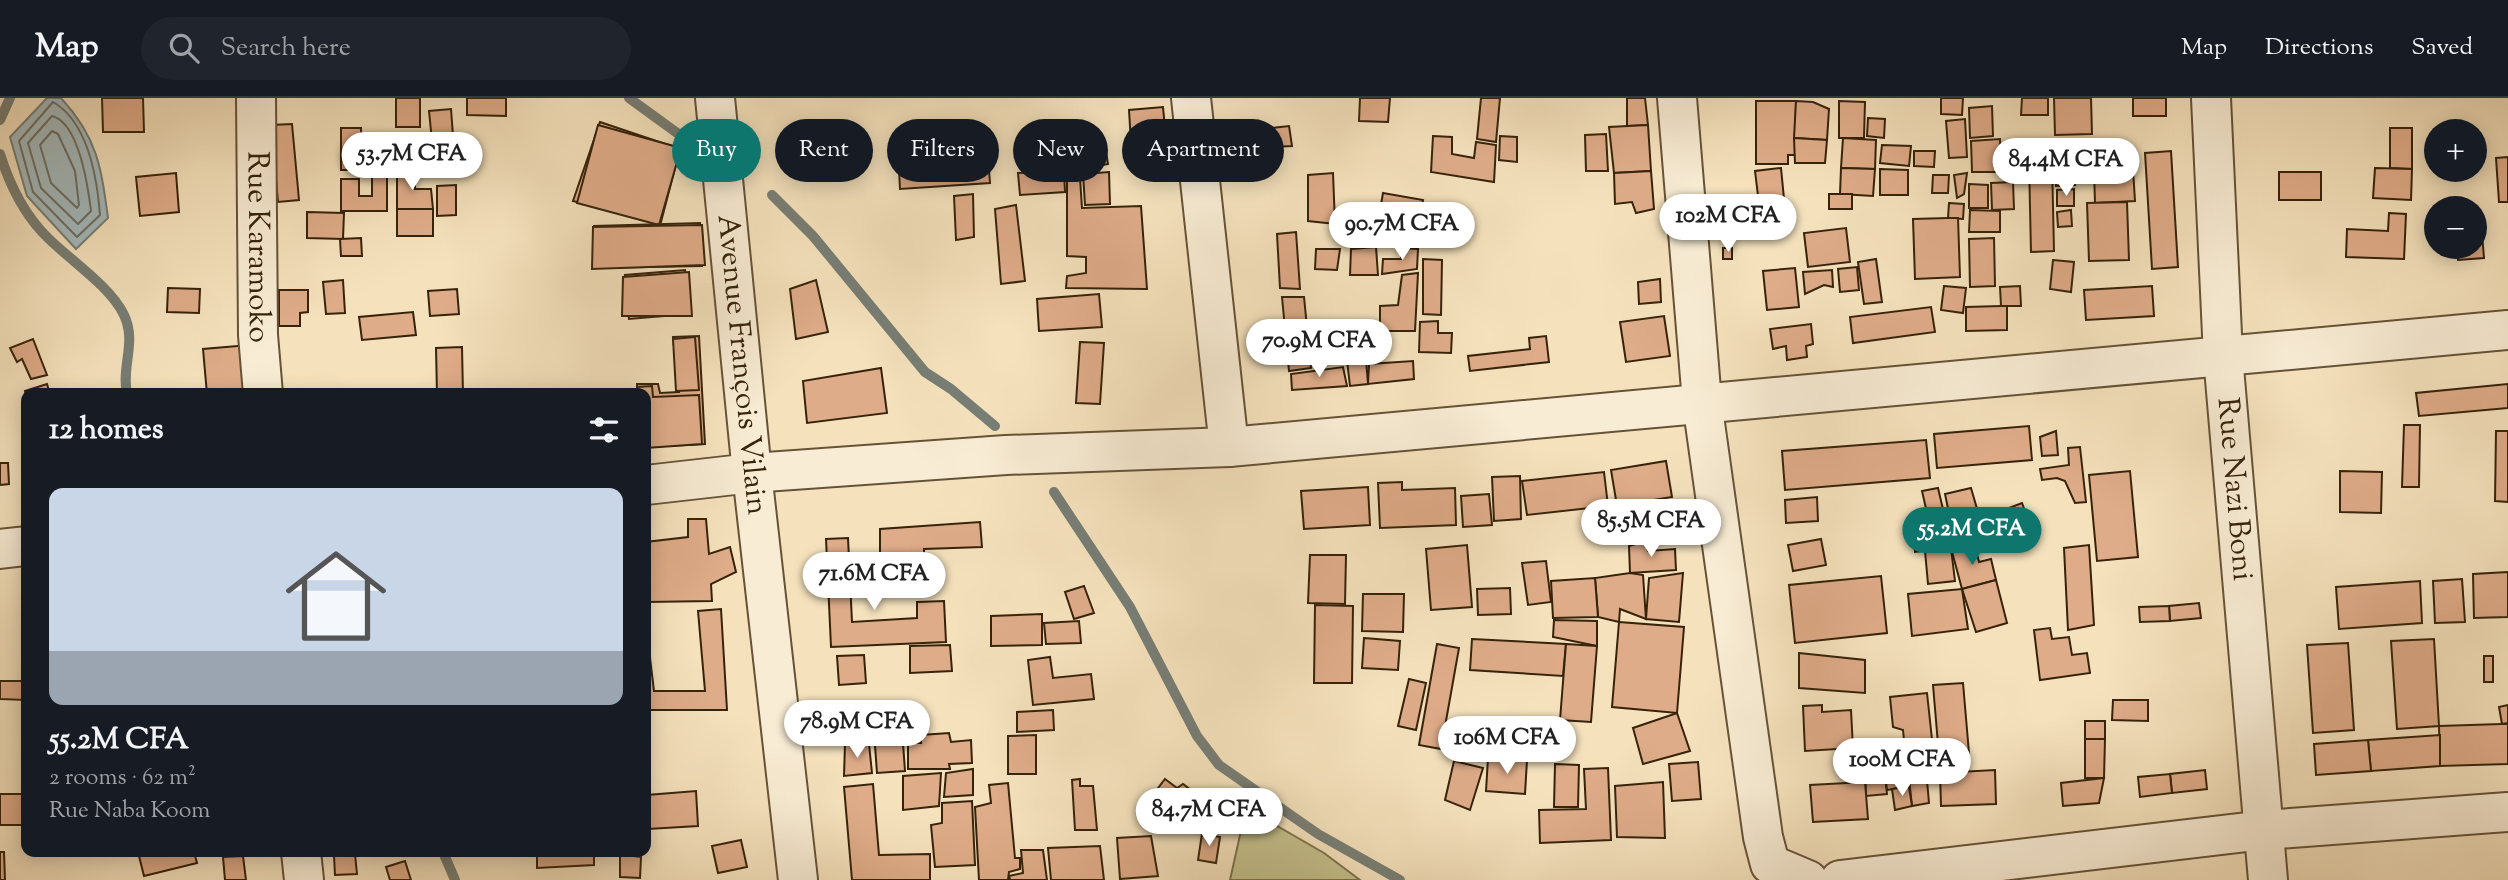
<!DOCTYPE html>
<html lang="en">
<head>
<meta charset="utf-8">
<style>
  body { margin:0; font-family:"Sorts Mill Goudy",serif; background:#20242c; color:#f1f3f6; height:100vh; display:flex; flex-direction:column; font-size:26px; white-space:nowrap }
  * { box-sizing:border-box; margin:0 }
  p { font-size:23px; color:#9ea1a6 }
  .icon { flex:none; width:38px; height:38px; fill:none; stroke:currentColor; stroke-width:2; stroke-linecap:round; stroke-linejoin:round }
  .map { position:relative; flex:1; overflow:hidden }
  .details { position:absolute; left:21px; top:290px; width:630px; height:469px; display:flex; flex-direction:column; background:#171b24; border-radius:14px; box-shadow:0 4px 18px #0003 }
  .details>* { flex:none }
  .guide { position:absolute; left:672px; top:21px; width:665px; height:63px; display:flex; gap:14px }
  .controls { position:absolute; left:2424px; top:21px; display:grid; gap:14px }
  .controls a { display:grid; place-items:center; width:63px; height:63px; border-radius:50%; background:#171b24; box-shadow:0 4px 18px #0003; font-size:35px }
  .price { position:absolute; translate:-50% -60px; padding:0 16px; border-radius:24px; background:#fff; color:#222; font-size:23px; line-height:46px; filter:drop-shadow(0 2px 4px #0008) }
  .price::after { content:''; position:absolute; left:50%; top:42px; width:21px; height:16px; margin-left:-10px; background:inherit; clip-path:polygon(0 0,100% 0,50% 100%) }
  .price.on { background:#0f766e; color:#fff }
  ul { padding:0; list-style:none }
  li { display:grid; align-content:center; gap:14px; height:371px; padding:0 28px }
  li span { display:grid; place-items:center; height:217px; border-radius:14px; color:#555 }
  li>.icon { margin-inline-start:auto }
  span .icon { width:126px; height:126px; fill:#fffc; stroke-width:1 }
  li b { font-size:30px }
  h2 { display:flex; justify-content:space-between; align-items:center; height:84px; padding:0 28px; font-size:30px }
  .pill { padding:0 24px; border-radius:32px; background:#171b24; box-shadow:0 4px 18px #0003; font-size:24px; line-height:63px }
  .pill.on { background:#0f766e; color:#fff }
  header { display:flex; align-items:center; gap:42px; box-sizing:border-box; height:98px; padding:0 35px; background:#171b24; border-bottom:2px solid #363941 }
  header strong { font-size:33px }
  nav { display:flex; gap:38px; margin-inline-start:auto; font-size:24px }
  .search { width:490px; height:63px; background:#20242c; display:flex; align-items:center; gap:18px; box-sizing:border-box; padding:0 24px; border-radius:38px; color:#9ea1a6; font-size:26px }
  .map>svg:first-child { display:block }
</style>
</head>
<body>
<header>
<strong>Map</strong>
<div class="search"><svg class="icon" aria-label="search" viewBox="0 0 24 24"><circle cx="10" cy="10" r="6"/><path d="M15 15l6 6"/></svg>Search here</div>
<nav><a>Map</a><a>Directions</a><a>Saved</a></nav>
</header>
<div class="map">
<svg width="2508" height="782" viewBox="0 0 2508 782">
  <rect width="100%" height="100%" fill="#f5e2bd"/>
  <filter id="stains"><feTurbulence type="fractalNoise" baseFrequency=".00286" numOctaves="4"/><feColorMatrix values="0 0 0 0 .2 0 0 0 0 .09 0 0 0 0 .02 0 0 0 .5 -.17"/></filter>
  <radialGradient id="worn" r=".72"><stop offset=".6" stop-color="#630" stop-opacity="0"/><stop offset="1" stop-color="#630" stop-opacity=".3"/></radialGradient>
  <path fill="#c4c08c" stroke="#7d724b" stroke-width="2" d="M1246,710L1324,755L1360,782H1230Z"/>
  <path fill="#a3babd" stroke="#777e75" stroke-width="2" d="M47,0H61C97,39 101,68 108,120L76,151L27,98L10,39Z"/>
  <g fill="none" stroke-linecap="round" stroke-linejoin="round">
    <g stroke="#6c6e64" stroke-width="2">
      <path d="M53,4C88,24 97,79 100,117L77,139L33,94L19,43Z"/>
      <path d="M52,18C79,25 88,89 91,113L78,126L41,90L28,45Z"/>
      <path d="M52,33L58,36L75,73L79,107L77,110L51,85L40,47Z"/>
    </g>
    <g stroke="#777e75" stroke-width="10">
      <path d="M629,0L695,48"/>
      <path d="M0,22L10,0"/>
      <path d="M0,56C10,88 24,117 48,140C70,162 110,188 124,217C137,244 121,268 127,296"/>
      <path d="M772,97L813,138L925,274L951,291L995,328"/>
      <path d="M1054,394L1130,509L1197,638L1219,667L1318,736L1400,782"/>
      <path d="M443,754L455,782"/>
    </g>
  </g>
  <g fill="#dfac89" stroke="#36230a" stroke-width="2">
    <path d="M102,0H143L144,34H103Z"/>
    <rect x="396" y="0" width="24" height="29"/>
    <path d="M467,0H506V18L467,17Z"/>
    <path d="M1360,0H1390L1388,24L1359,23Z"/>
    <path d="M1481,0H1500L1496,44L1477,41Z"/>
    <path d="M1627,0H1645L1648,27L1627,28Z"/>
    <path d="M1941,0H1963L1962,17L1941,16Z"/>
    <path d="M2022,0H2048V17H2021Z"/>
    <path d="M2054,0H2091L2092,36L2055,37Z"/>
    <rect x="2133" y="0" width="33" height="18"/>
    <path d="M1756,3H1796L1795,57H1788V66H1756Z"/>
    <path d="M1796,3L1813,4L1829,11L1827,42L1794,40Z"/>
    <path d="M1839,3L1865,4L1864,40H1839Z"/>
    <path d="M1992,8L1993,38L1970,40L1969,10Z"/>
    <path d="M1163,9L1166,41L1131,44L1129,12Z"/>
    <path d="M451,11L454,51L433,53L429,13Z"/>
    <path d="M1868,20L1885,21L1884,40L1867,38Z"/>
    <path d="M1965,21L1967,59L1949,60L1946,23Z"/>
    <path d="M600,24L680,51L661,124L573,103Z"/>
    <path d="M292,26L299,102L278,104L271,27Z"/>
    <path d="M598,27L681,50L659,127L577,105Z"/>
    <path d="M1648,27L1651,73L1614,75L1609,29Z"/>
    <path d="M1289,28L1292,48L1273,49L1272,30Z"/>
    <path d="M341,30H361L362,72H341Z"/>
    <path d="M2390,30H2412V71L2390,70Z"/>
    <path d="M986,32L990,85L900,91L899,71L957,67L955,34Z"/>
    <path d="M1606,36L1608,73H1586L1585,37Z"/>
    <path d="M1433,38L1452,39V56L1474,60L1476,44L1496,47L1494,84L1431,74Z"/>
    <path d="M1500,38L1517,39V64L1499,62Z"/>
    <path d="M1794,40L1827,42L1825,65H1795Z"/>
    <path d="M1843,40L1876,42L1875,71L1841,70Z"/>
    <path d="M2000,41L2001,74H1972L1971,43Z"/>
    <path d="M1882,47L1911,48L1909,68L1880,65Z"/>
    <path d="M1105,48L1108,66L1079,72L1076,54Z"/>
    <path d="M2098,52H2131L2132,69L2099,70Z"/>
    <path d="M1914,53H1935L1934,69L1914,68Z"/>
    <path d="M2171,53L2178,169L2152,171L2145,55Z"/>
    <path d="M2508,59V104H2499L2496,60Z"/>
    <path d="M2029,64H2052L2054,153L2031,154Z"/>
    <path d="M2075,68V87L2056,88L2055,69Z"/>
    <path d="M415,69V91H431L433,111H397V70Z"/>
    <path d="M1781,70L1785,111L1760,114L1755,73Z"/>
    <path d="M1841,70L1875,71L1873,98L1840,96Z"/>
    <path d="M2375,70L2412,71L2411,102L2373,100Z"/>
    <path d="M1880,71L1908,72V97H1880Z"/>
    <path d="M2133,71L2135,103L2095,105L2094,72Z"/>
    <path d="M1064,73L1065,94L1020,97L1018,75Z"/>
    <path d="M1651,73L1654,111L1636,115L1632,104L1615,106L1614,75Z"/>
    <path d="M1109,74L1110,106L1085,107L1083,76Z"/>
    <rect x="2279" y="74" width="42" height="28"/>
    <path d="M176,75L179,114L140,118L136,79Z"/>
    <path d="M1333,75L1335,126L1308,123V77Z"/>
    <path d="M1967,75L1964,96L1957,100L1954,77Z"/>
    <path d="M1933,77H1949L1948,95H1932Z"/>
    <path d="M372,78H387V113H341V81H359V98H372Z"/>
    <path d="M1067,80H1080L1082,110L1141,108L1147,191L1066,190L1067,178L1086,175V159L1067,158Z"/>
    <path d="M2013,84L2014,111L1992,112L1991,85Z"/>
    <path d="M1969,86L1988,87V110H1969Z"/>
    <path d="M456,87V117L437,118V88Z"/>
    <path d="M2074,91V108H2057V92Z"/>
    <path d="M1383,95L1423,102L1419,125L1379,118Z"/>
    <path d="M973,96L974,139L956,142L954,98Z"/>
    <rect x="1829" y="96" width="23" height="15"/>
    <path d="M2127,104L2129,162L2089,163L2087,105Z"/>
    <path d="M1949,105L1964,106L1963,121L1948,120Z"/>
    <path d="M1016,107L1025,183L1001,186L995,111Z"/>
    <rect x="397" y="111" width="36" height="27"/>
    <path d="M1970,112L2000,113V134H1969Z"/>
    <path d="M2071,112L2072,128L2058,129L2057,114Z"/>
    <path d="M307,114L344,115L343,141L307,140Z"/>
    <path d="M2389,115L2406,116L2404,161L2346,159L2347,131L2388,133Z"/>
    <path d="M1948,120H1958L1960,179L1915,181L1913,121Z"/>
    <path d="M2474,124H2481L2484,160L2458,162L2457,149H2474Z"/>
    <path d="M700,125L702,168L595,170L594,128Z"/>
    <path d="M702,127L705,167L592,171L593,129Z"/>
    <path d="M1846,130L1850,164L1808,169L1804,135Z"/>
    <path d="M1296,134L1300,191L1280,190L1277,136Z"/>
    <path d="M361,140L362,158H341L340,141Z"/>
    <path d="M1994,140L1995,188L1970,189L1969,141Z"/>
    <path d="M1376,149L1378,177H1350L1351,151Z"/>
    <path d="M1401,150L1418,151L1417,171L1382,176L1383,161H1401Z"/>
    <rect x="1723" y="150" width="9" height="11"/>
    <path d="M1316,151H1340L1337,172L1315,171Z"/>
    <path d="M1423,161L1442,162L1441,217L1423,216Z"/>
    <path d="M1876,161L1882,204L1864,206L1858,164Z"/>
    <path d="M2053,162L2074,164L2071,194L2050,191Z"/>
    <path d="M1857,169L1859,192L1840,194L1838,171Z"/>
    <path d="M1795,170L1799,209L1767,212L1763,173Z"/>
    <path d="M685,172L688,216L629,221L625,177Z"/>
    <path d="M1832,172L1833,189L1824,187L1805,196L1803,174Z"/>
    <path d="M689,174L692,218H622L623,179Z"/>
    <path d="M1418,175L1415,233H1380V208L1398,207L1402,177Z"/>
    <path d="M1660,181L1661,204L1639,206L1638,184Z"/>
    <path d="M343,182L345,215L326,216L323,184Z"/>
    <path d="M816,182L828,234L796,241L790,191Z"/>
    <path d="M1944,188L1966,190L1963,215L1941,212Z"/>
    <path d="M2020,188L2021,208H2001L2000,189Z"/>
    <path d="M2152,188L2154,218L2086,222L2084,192Z"/>
    <path d="M168,190L200,191L199,215L167,214Z"/>
    <path d="M457,191L459,216L430,218L428,193Z"/>
    <path d="M279,192H308V214L300,215V228H279Z"/>
    <path d="M1099,196L1102,229L1039,233L1037,201Z"/>
    <path d="M1282,199H1304L1311,270L1289,273Z"/>
    <path d="M2001,208H2007V232L1966,233V209Z"/>
    <path d="M1931,209L1935,234L1853,245L1850,219Z"/>
    <path d="M413,214L416,237L362,242L359,219Z"/>
    <path d="M1664,218L1670,258L1626,264L1620,224Z"/>
    <path d="M1438,223V235H1452L1451,255L1419,254L1420,224Z"/>
    <path d="M1811,226L1813,246L1806,248L1807,259L1787,262L1786,248L1773,251L1770,231Z"/>
    <path d="M699,238L705,346L646,349V296H637V286H658L660,295L679,294L673,239Z"/>
    <path d="M1546,238L1549,264L1470,273L1468,258L1530,251L1529,240Z"/>
    <path d="M695,239L699,292L676,293L673,241Z"/>
    <path d="M33,241L47,277L31,281L22,261L17,264L10,250Z"/>
    <path d="M1080,244L1104,245L1100,306L1076,305Z"/>
    <path d="M249,247L253,296H207L203,251Z"/>
    <path d="M462,249L463,296H437L436,250Z"/>
    <path d="M1366,261L1368,286L1350,288L1347,263Z"/>
    <path d="M1413,263L1414,281L1368,286L1369,266Z"/>
    <path d="M1343,269L1347,288L1292,292L1291,276Z"/>
    <path d="M881,270L887,315L807,325L803,283Z"/>
    <path d="M47,286L50,296L26,298L25,293Z"/>
    <path d="M2508,286V310L2419,318L2416,295Z"/>
    <path d="M652,288L653,299L699,297L702,346L646,350V296H637V289Z"/>
    <path d="M2404,327H2420L2419,389H2402Z"/>
    <path d="M2029,328L2032,362L1937,370L1934,336Z"/>
    <path d="M2056,333L2058,357L2042,358L2040,339Z"/>
    <path d="M2496,333H2508V404L2495,403Z"/>
    <path d="M1926,342L1930,380L1785,392L1782,353Z"/>
    <path d="M2080,349L2086,404L2075,405L2065,383L2057,380L2042,382L2040,371L2069,367L2068,350Z"/>
    <path d="M1666,363L1672,399L1617,408L1611,372Z"/>
    <path d="M0,365H8L9,386L0,387Z"/>
    <path d="M2130,373L2138,459L2097,463L2089,377Z"/>
    <path d="M2340,373L2382,374L2381,415L2340,414Z"/>
    <path d="M1604,374L1608,408L1527,417L1522,383Z"/>
    <path d="M1520,378L1521,421L1494,423L1492,379Z"/>
    <path d="M1402,384V392L1455,390L1456,427L1380,430L1378,385Z"/>
    <path d="M1368,389L1370,427L1304,431L1301,393Z"/>
    <path d="M1938,390L1946,424L1930,428L1922,393Z"/>
    <path d="M1971,390L1980,421L1951,425L1945,396Z"/>
    <path d="M1489,396L1492,427L1463,429L1461,398Z"/>
    <path d="M1817,399L1818,423L1786,425L1785,402Z"/>
    <path d="M2022,405L2029,424L1987,440L1980,421Z"/>
    <path d="M688,421H706L709,456L730,449L736,474L711,486L712,503L646,504V444L688,439Z"/>
    <path d="M980,424L982,449L924,451V462L880,464V431Z"/>
    <path d="M1949,430L1951,450L1915,454L1913,434Z"/>
    <path d="M848,440L852,524L917,520V504L944,503L946,544L831,549L826,441Z"/>
    <path d="M1821,441L1826,467L1793,473L1788,447Z"/>
    <path d="M1645,443L1648,453L1675,451L1676,472L1630,475L1629,448Z"/>
    <path d="M1974,444L1979,464L1991,461L1996,482L1962,491L1951,450Z"/>
    <path d="M1467,447L1472,509L1431,512L1426,451Z"/>
    <path d="M2089,447L2094,527L2068,532L2064,450Z"/>
    <path d="M1951,450L1955,483L1928,486L1925,453Z"/>
    <path d="M1310,457H1346L1345,506L1308,505Z"/>
    <path d="M1546,463L1551,504L1528,507L1522,465Z"/>
    <path d="M2508,474V519L2474,520L2473,476Z"/>
    <path d="M1630,475L1643,477L1646,521L1620,511L1619,524L1598,519L1595,480Z"/>
    <path d="M1683,475L1679,524L1646,521L1649,480Z"/>
    <path d="M1881,478L1887,535L1795,545L1789,487Z"/>
    <path d="M1595,480L1598,519L1553,520L1551,483Z"/>
    <path d="M2462,481L2465,524L2435,525L2433,483Z"/>
    <path d="M1996,482L2007,525L1976,534L1962,491Z"/>
    <path d="M2420,483L2422,525L2339,531L2336,489Z"/>
    <path d="M1084,488L1094,515L1074,521L1065,494Z"/>
    <path d="M1510,490L1511,516L1478,517L1477,491Z"/>
    <path d="M1962,491L1968,531L1912,538L1908,496Z"/>
    <path d="M1363,496H1404L1403,534L1362,533Z"/>
    <path d="M2199,505L2201,520L2170,523L2169,508Z"/>
    <path d="M1315,507L1353,508L1352,585H1314Z"/>
    <path d="M2169,508L2170,523L2140,524L2139,509Z"/>
    <path d="M721,511L727,612H646V526L654,593H705L698,513Z"/>
    <path d="M1042,516V547L991,548V518Z"/>
    <path d="M1554,522L1597,523V548L1553,539Z"/>
    <path d="M1079,523L1081,545L1046,546L1044,525Z"/>
    <path d="M1619,524L1684,529L1677,615L1612,609Z"/>
    <path d="M2050,530L2052,541L2069,539L2072,557L2087,555L2090,575L2040,582L2034,532Z"/>
    <path d="M1364,540L1400,543L1398,572L1362,570Z"/>
    <path d="M1472,541L1566,546L1563,578L1470,572Z"/>
    <path d="M2434,541L2439,628L2397,631L2391,543Z"/>
    <path d="M2348,545L2354,632L2313,635L2307,547Z"/>
    <path d="M1437,546L1459,550L1441,651L1419,647Z"/>
    <path d="M1566,546L1597,548L1591,624L1560,622Z"/>
    <path d="M950,547L952,573L910,575V548Z"/>
    <path d="M1799,555L1865,562V595L1799,590Z"/>
    <path d="M864,557L866,585L839,587L837,558Z"/>
    <rect x="2484" y="558" width="9" height="26"/>
    <path d="M1050,559L1053,580L1091,576L1094,601L1033,607L1028,562Z"/>
    <path d="M1409,581L1426,585L1416,632L1398,628Z"/>
    <path d="M0,583H26V602L0,601Z"/>
    <path d="M1963,585L1969,655L1939,658L1933,587Z"/>
    <path d="M1927,595L1934,660L1906,663L1903,632L1893,629L1890,599Z"/>
    <path d="M2113,602H2148V623L2112,622Z"/>
    <path d="M1822,607V614L1851,612L1853,650L1805,653L1803,608Z"/>
    <path d="M2508,607V625L2502,626L2499,609Z"/>
    <path d="M1053,612L1054,632L1017,634V614Z"/>
    <path d="M1677,615L1690,653L1643,666L1633,630Z"/>
    <rect x="2085" y="623" width="20" height="18"/>
    <path d="M2502,626H2508V666L2440,668L2439,628Z"/>
    <path d="M902,631L905,673L877,675L874,634Z"/>
    <path d="M949,635L951,644L971,642L972,665L949,666L950,671H908V645H921V637Z"/>
    <path d="M1036,637V676H1008V638Z"/>
    <path d="M2440,637V668L2371,673L2368,642Z"/>
    <path d="M2085,641H2105L2104,680H2085Z"/>
    <path d="M2368,642L2371,673L2316,677L2314,646Z"/>
    <path d="M845,646H869L872,675L844,678Z"/>
    <path d="M1488,660L1527,662L1525,696L1486,693Z"/>
    <path d="M1454,663L1483,670L1470,712L1445,702Z"/>
    <path d="M1698,664L1701,701L1672,703L1669,666Z"/>
    <path d="M1555,666L1579,667L1578,709H1554Z"/>
    <path d="M1884,669L1887,696L1866,698L1865,671Z"/>
    <path d="M1608,670L1611,742L1540,745L1539,712L1586,711L1584,671Z"/>
    <path d="M973,671V697L944,699L946,675Z"/>
    <path d="M1926,671L1929,705L1912,708L1908,672Z"/>
    <path d="M1995,672L1996,706L1941,708L1940,675Z"/>
    <path d="M2205,672L2207,691L2172,695L2170,676Z"/>
    <path d="M1902,673L1904,689L1887,692L1885,675Z"/>
    <path d="M941,675L939,708L903,712V678Z"/>
    <path d="M2170,676L2172,695L2140,699L2138,679Z"/>
    <path d="M2104,680L2099,705L2063,708L2061,685Z"/>
    <path d="M1080,681V688H1093L1097,732H1075L1072,682Z"/>
    <path d="M1165,681L1177,690L1183,686L1208,705L1187,731L1149,702Z"/>
    <path d="M1663,684L1665,740L1617,739L1615,688Z"/>
    <path d="M1865,684L1868,721L1813,724L1810,687Z"/>
    <path d="M1008,685L1015,760H1020V771L1009,774L1008,782H979L975,709L991,705L989,687Z"/>
    <path d="M873,686L879,757L930,756V782H852L844,689Z"/>
    <path d="M1904,689H1909L1912,708L1895,712L1892,691Z"/>
    <path d="M696,693L698,728L648,731L647,697Z"/>
    <rect x="0" y="696" width="26" height="31"/>
    <path d="M972,703L975,767L935,769L931,727L942,725V705Z"/>
    <path d="M1202,736L1220,739L1216,765L1198,762Z"/>
    <path d="M1151,738L1158,778L1120,781L1117,740Z"/>
    <path d="M741,742L747,769L718,775L712,748Z"/>
    <path d="M1100,748L1104,782H1051L1048,750Z"/>
    <path d="M1021,752H1043L1047,782H1010L1009,778L1023,775Z"/>
    <path d="M0,754H4L5,782H0Z"/>
    <path d="M138,754H194L197,765L144,778Z"/>
    <path d="M537,754H594V767L537,770Z"/>
    <path d="M355,756L357,776L335,777L334,758Z"/>
    <path d="M620,756L641,759L640,780L620,779Z"/>
    <path d="M243,758L246,782H225L223,759Z"/>
    <path d="M405,763L411,782H390L386,769Z"/>
  </g>
  <g fill="none" stroke-linecap="round" stroke-linejoin="round">
    <defs>
      <g id="minor">
        <path id="s1" d="M256,0L258,237L263,296"/>
        <path id="s2" d="M715,0L752,375L798,782"/>
        <path d="M1191,0L1229,349"/>
        <path d="M1677,0L1702,304L1763,739L1770,766L1808,782"/>
        <path id="s3" d="M2211,0L2223,258L2268,782"/>
        <path d="M646,387L752,375L1006,357L1229,349L2508,232"/>
        <path d="M0,451L26,448"/>
        <path d="M301,754L304,782"/>
        <path d="M1840,782L2264,732L2508,714"/>
      </g>
    </defs>
    <use href="#minor" stroke="#665337" stroke-width="42"/>
    <use href="#minor" stroke="#f8ecd4" stroke-width="38"/>
  </g>
  <g text-anchor="middle" dominant-baseline="central" stroke-width="5" stroke-linejoin="round" paint-order="stroke">
    <g font-size="30" fill="#36230a" stroke="#f8ecd4">
      <text stroke="none"><textPath href="#s1" startOffset="149">Rue Karamoko</textPath></text>
      <text stroke="none"><textPath href="#s2" startOffset="268">Avenue François Vilain</textPath></text>
      <text stroke="none"><textPath href="#s3" startOffset="392">Rue Nazi Boni</textPath></text>
    </g>
  </g>
  <rect width="100%" height="100%" filter="url(#stains)"/>
  <rect width="100%" height="100%" fill="url(#worn)"/>
</svg>
<div class="controls">
<a>+</a>
<a>−</a>
</div>
<b class="price" style="left:412px;top:94px">53.7M CFA</b>
<b class="price" style="left:2066px;top:100px">84.4M CFA</b>
<b class="price" style="left:1728px;top:156px">102M CFA</b>
<b class="price" style="left:1402px;top:164px">90.7M CFA</b>
<b class="price" style="left:1319px;top:281px">70.9M CFA</b>
<b class="price" style="left:1651px;top:461px">85.5M CFA</b>
<b class="price on" style="left:1972px;top:469px">55.2M CFA</b>
<b class="price" style="left:874px;top:514px">71.6M CFA</b>
<b class="price" style="left:857px;top:662px">78.9M CFA</b>
<b class="price" style="left:1507px;top:678px">106M CFA</b>
<b class="price" style="left:1902px;top:700px">100M CFA</b>
<b class="price" style="left:1209px;top:750px">84.7M CFA</b>
<div class="guide">
<a class="pill on">Buy</a>
<a class="pill">Rent</a>
<a class="pill">Filters</a>
<a class="pill">New</a>
<a class="pill">Apartment</a>
</div>
<section class="details">
<h2>12 homes<svg class="icon" aria-label="filters" viewBox="0 0 24 24"><path d="M4 7h16M4 17h16"/><circle cx="9" cy="7" r="2"/><circle cx="15" cy="17" r="2"/></svg></h2>
<ul>
<li><span style="background:linear-gradient(#c9d6e8 75%,#9aa5b1 0)"><svg class="icon" aria-label="home" viewBox="0 0 24 24"><path d="M3 11l9-7 9 7M6 9v11h12V9"/></svg></span><div><b>55.2M CFA</b><p>2 rooms · 62 m²</p><p>Rue Naba Koom</p></div></li>
</ul>
</section>
</div>
</body>
</html>
